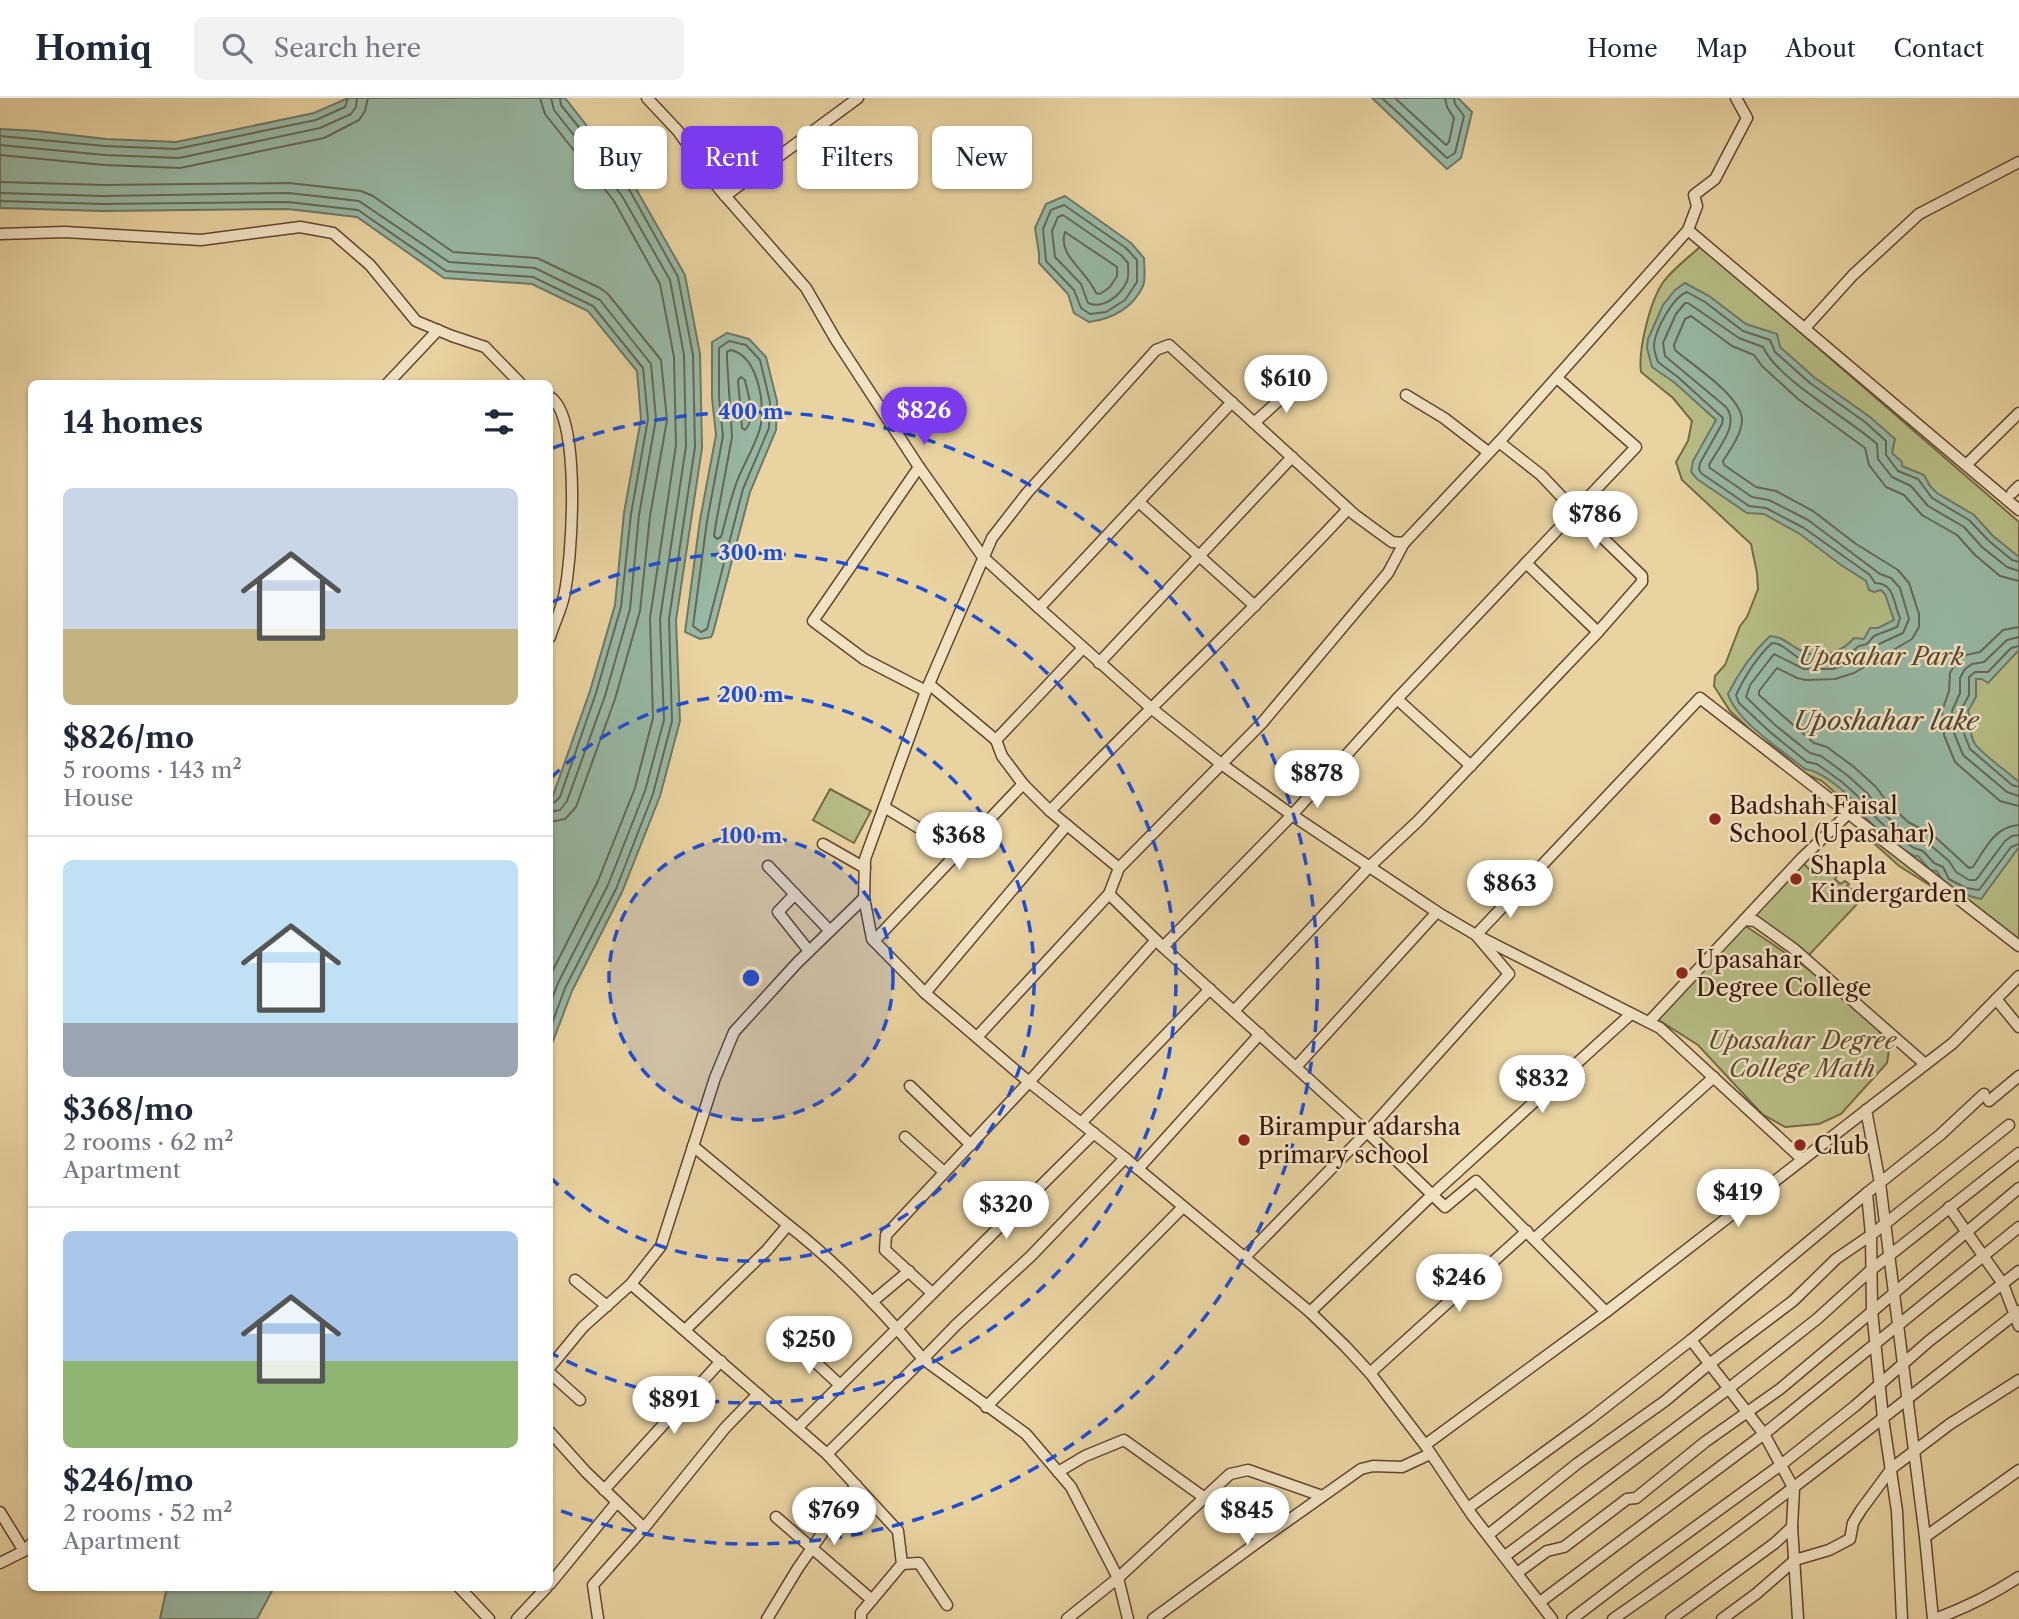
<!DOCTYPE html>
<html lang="en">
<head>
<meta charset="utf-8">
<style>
  body { margin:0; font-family:"Libre Caslon Text",serif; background:#f2f2f3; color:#1f2937; height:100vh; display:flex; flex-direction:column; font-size:26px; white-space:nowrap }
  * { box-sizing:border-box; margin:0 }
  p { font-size:23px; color:#747a83 }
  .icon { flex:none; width:38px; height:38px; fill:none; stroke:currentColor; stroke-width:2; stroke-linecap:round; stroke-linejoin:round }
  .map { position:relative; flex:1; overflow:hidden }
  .panel { position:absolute; left:28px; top:282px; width:525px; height:1211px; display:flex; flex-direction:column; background:#fff; border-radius:10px; box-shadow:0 2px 5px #0004 }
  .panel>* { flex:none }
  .top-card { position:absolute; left:574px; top:28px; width:665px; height:63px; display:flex; gap:14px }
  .price { position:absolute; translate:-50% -60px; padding:0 16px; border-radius:24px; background:#fff; color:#222; font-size:23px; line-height:46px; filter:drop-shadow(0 2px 4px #0008) }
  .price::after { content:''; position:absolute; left:50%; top:42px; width:21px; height:16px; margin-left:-10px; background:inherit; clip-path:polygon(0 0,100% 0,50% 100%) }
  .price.current { background:#7c3aed; color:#fff }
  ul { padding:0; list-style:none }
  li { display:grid; align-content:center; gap:14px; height:371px; padding:0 35px }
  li+li { border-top:2px solid #e0e1e3 }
  li span { display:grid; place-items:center; height:217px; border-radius:10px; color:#555 }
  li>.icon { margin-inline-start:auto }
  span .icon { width:126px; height:126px; fill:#fffc; stroke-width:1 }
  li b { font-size:30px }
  h2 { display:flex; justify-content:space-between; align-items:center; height:84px; padding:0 35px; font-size:30px }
  .chip { padding:0 24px; border-radius:10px; background:#fff; box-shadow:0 2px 5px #0004; font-size:24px; line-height:63px }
  .chip.current { background:#7c3aed; color:#fff }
  header { display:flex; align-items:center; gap:42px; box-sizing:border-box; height:98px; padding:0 35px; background:#fff; border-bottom:2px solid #e0e1e3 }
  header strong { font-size:33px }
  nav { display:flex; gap:38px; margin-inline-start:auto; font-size:24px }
  .search { width:490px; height:63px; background:#f2f2f3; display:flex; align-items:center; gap:18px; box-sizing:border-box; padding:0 24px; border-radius:10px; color:#747a83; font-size:26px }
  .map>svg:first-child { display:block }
</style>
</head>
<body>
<header>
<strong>Homiq</strong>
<div class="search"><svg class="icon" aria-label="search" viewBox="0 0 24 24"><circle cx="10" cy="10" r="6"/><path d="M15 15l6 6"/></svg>Search here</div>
<nav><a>Home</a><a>Map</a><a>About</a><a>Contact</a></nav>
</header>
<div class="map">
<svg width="2019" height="1521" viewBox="0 0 2019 1521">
  <rect width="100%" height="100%" fill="#e9d3a1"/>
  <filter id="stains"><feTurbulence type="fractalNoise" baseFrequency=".00286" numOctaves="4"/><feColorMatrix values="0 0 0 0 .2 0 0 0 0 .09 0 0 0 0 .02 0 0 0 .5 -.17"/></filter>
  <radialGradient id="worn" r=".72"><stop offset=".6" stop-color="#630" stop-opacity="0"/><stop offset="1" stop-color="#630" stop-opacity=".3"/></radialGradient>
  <g fill="#b6bc84" stroke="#766946" stroke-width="2">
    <path d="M1701,148L2019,424V852L1939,793L1899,768L1867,739L1843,702L1822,683L1804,675L1775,649L1760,641L1730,613L1714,588L1715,578L1725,567L1740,528L1747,519L1758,491L1757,475L1751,446L1682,382L1676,364L1688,343L1692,323L1673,300L1641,274C1638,252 1650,202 1664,183C1674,170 1689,159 1701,148Z"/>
    <path d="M830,691L871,713L854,745L813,722Z"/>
    <path d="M1801,763L1816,778L1827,765L1839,775L1835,781L1840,786L1845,783L1849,786L1847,788L1851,792L1854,791L1862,801L1808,858L1753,818Z"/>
    <path d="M1744,827C1797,862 1850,897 1890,946L1887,965L1841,1016L1819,1026L1785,1029L1762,1016L1698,947L1657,921Z"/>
  </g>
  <g fill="#97b8a4" stroke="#707766" stroke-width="2">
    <path d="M348,0H565L635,89L685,177L700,256L702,350L676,522L680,623L660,698L622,794L572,893L550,951V706L590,593L615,507L624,415L641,321L637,273L588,213L532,186L444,180L357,119L288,111L103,113L0,110V31L37,33L106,41L176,44L314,15Z"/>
    <path d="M1372,0H1458L1472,14L1461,60L1447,71Z"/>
    <path d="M1065,98L1131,145L1144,160C1144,168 1146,180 1143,188C1133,210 1112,221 1089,224L1074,215L1068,196L1039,165V155L1035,130L1046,106Z"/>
    <path d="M1685,185L1709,198L1746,226L1777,236L1780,249L1815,280L1870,319L1895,341L1892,355L1902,364V368L1924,377L1930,388L1937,395L1974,417L1993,438L2019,459V552L1988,585L1982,581H1976V599L1968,613C1972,624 1968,636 1975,646C1983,657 2008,674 2019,684V749L1981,801C1961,796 1946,792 1937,773L1930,772L1918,758H1914C1896,749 1880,736 1867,721C1863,717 1861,712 1858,708C1846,694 1822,673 1805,671C1783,653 1736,623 1728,596C1739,574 1752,555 1770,538C1785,539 1791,549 1804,554C1822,562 1843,553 1854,540L1864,541L1870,530H1878L1894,522L1885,496L1881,492L1874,494L1869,492L1866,483L1841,467L1800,436L1764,416L1747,415L1697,381L1691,374L1693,363L1716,322L1675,285L1652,269L1647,250L1648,241L1663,207L1675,192Z"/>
    <path d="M727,235L749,241L766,259L777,303L776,332L750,394L713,535L711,539L700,541L685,534L700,422L716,337L712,300V244Z"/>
    <path d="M167,1489H274L257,1521H160Z"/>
  </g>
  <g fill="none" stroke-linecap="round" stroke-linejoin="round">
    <g stroke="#666756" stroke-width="2">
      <path d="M540,0L545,16L614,103L660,186L674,259L676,347L650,520L653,620L635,690L598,783L550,878"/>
      <path d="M1382,0L1447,60L1455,55L1464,18L1455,6L1454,0"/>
      <path d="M1395,0L1446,47L1449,44L1454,20L1447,9L1445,0"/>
      <path d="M0,38L105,48L176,51L316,22L345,9L348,0"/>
      <path d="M0,47L105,57L179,60L320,30L351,16L356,9L357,0"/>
      <path d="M0,57L104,67L180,70L324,40L359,22L365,13L368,0"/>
      <path d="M0,84L104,87L289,85L361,93L373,98L453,154L537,160L600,190L608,196L661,262L667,322L650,418L640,513L615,601L576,709L565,721L550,724"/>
      <path d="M0,95L103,98L289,95L359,103L449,164L535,170L600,202L651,266L656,321L639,417L630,511L605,598L567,703L560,712L550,714"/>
      <path d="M0,103L103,106L288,104L358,112L446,173L533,179L593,208L643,270L648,321L631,416L621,509L596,595L560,699L555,704L550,705"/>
      <path d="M1064,107L1126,150L1137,162V184L1125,202L1106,214L1090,216L1081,210L1074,192L1046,163L1043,131L1051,112Z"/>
      <path d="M1063,117L1121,157L1128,165C1128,171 1129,178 1127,183C1121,197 1103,212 1088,205L1081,186L1055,159L1052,133L1058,119Z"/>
      <path d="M1065,134L1117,169V178L1110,189L1100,196L1096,195C1087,172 1057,158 1065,134Z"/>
      <path d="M729,243L746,247L760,262L770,304L769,330L743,391L707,531L701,534L693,528L707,423L723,338L719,300V250Z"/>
      <path d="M731,252C758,259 764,302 761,326C758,344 742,368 736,386C730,403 726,421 721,439L717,441L714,438L716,425L732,339L727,261V254Z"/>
      <path d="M741,279L745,282C748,297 757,320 745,332L742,330L738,282Z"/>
      <path d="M2019,464L2012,462L1989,443L1969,422L1932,400L1918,381L1898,373L1886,357V343L1865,324L1810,285L1775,254L1770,242L1743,233L1705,204L1687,194C1673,199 1655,232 1654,247C1654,253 1656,259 1658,264L1679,280L1723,320L1722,326L1700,365L1699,371L1701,375L1749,408L1766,410L1804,430L1870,477L1875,485C1895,485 1893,505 1900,520L1897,529L1874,538L1867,546C1853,549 1860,549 1849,556C1839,563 1818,565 1806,563C1793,560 1785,545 1772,545C1757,559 1745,578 1736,597L1739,605L1770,634L1807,664L1817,666L1842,684L1862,702L1872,716L1895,738L1914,750L1923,753L1934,765L1943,769L1949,781L1966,790L1979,792L2011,749L2019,746"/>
      <path d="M2019,473L2007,469L1982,449L1964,429L1928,408L1911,388L1892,379L1878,361L1877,346C1848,320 1777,281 1763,249L1739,240L1688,205H1685L1676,216L1663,245L1665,258L1726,309C1740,327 1718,350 1709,367L1710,370L1752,399L1769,402L1808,422L1880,476L1891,480L1900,490L1909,521L1903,535L1879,546L1870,555L1860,557L1852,564L1833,571H1804L1774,556L1750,587L1746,599L1775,627L1810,655L1821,658L1847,677L1868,696L1879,711L1901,732L1929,746L1949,763L1956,774L1969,782H1976L2005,743L2012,738L2019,737"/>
      <path d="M2019,483L2000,478L1975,457L1957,437L1922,417L1904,397L1886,389L1869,367L1865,350L1798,301L1762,268L1754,257L1732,248L1691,218L1685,221L1674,247L1675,252C1692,267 1743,299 1742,323C1741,337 1730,352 1723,363L1724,367L1756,389L1776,393L1813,413L1856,446L1898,472L1909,485L1919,516V529L1912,541L1854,575L1835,581L1806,582L1797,580L1777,570L1759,593V597L1814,645L1827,649L1854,669L1876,689L1887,704L1908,724L1933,737L1969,770L1973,769C1985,751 1995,728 2019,727"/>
      <path d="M2019,529L2003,532L1980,554L1966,557L1957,563L1950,575L1949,593L1942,613L1944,637L1955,664L2000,703L2019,708"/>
      <path d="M2019,539L2007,542L1984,564L1972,566L1965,571L1960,580V595L1952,613L1954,635L1963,657L2007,694L2019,698"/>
      <path d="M2019,548L2011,550L1988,574H1975L1969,579V597L1961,612L1963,633L1970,651L2012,687L2019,689"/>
      <path d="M550,907L558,885L608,787L645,693L664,622L660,521L686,348L684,257L670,182L622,98L554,12L551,0"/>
      <path d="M550,931L565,890L616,791L653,696L672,623L669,521L695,349L693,257L678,179L630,93L561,7L560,0"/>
    </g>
    <defs>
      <g id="minor">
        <path d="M647,0L678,33L720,92L806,190L836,242L919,369L983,459L1039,510L1232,304"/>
        <path d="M725,98L858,0"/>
        <path d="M1688,132L2019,412"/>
        <path d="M0,136L65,134L201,142L300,129L333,135L370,167L416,223L452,238L485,249L520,285"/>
        <path d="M1805,230L1853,177L1919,116L2019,64"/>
        <path d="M388,285L438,232"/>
        <path d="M1406,297L1444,320L1488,354"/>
        <path d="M550,299C582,318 572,464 564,498C561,512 554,526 550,539"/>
        <path d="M1254,325L1297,286"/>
        <path d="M1499,344L1541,377L1575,413L1642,478V484L1598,534"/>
        <path d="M1966,367L2019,315"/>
        <path d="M919,369L813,523L864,561L926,593"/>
        <path d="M2012,395L2019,388"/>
        <path d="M1140,405L1255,508"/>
        <path d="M1526,465L1636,349L1557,280"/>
        <path d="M1039,510L1151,610L1220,665L1292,717L1437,814L1476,837L1660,930L1802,1061"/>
        <path d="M1099,565L1292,359"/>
        <path d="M929,586L996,642L1002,658L1023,686L1050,713L1119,770L1109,796L1163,849L1367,1034L1445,1109L1476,1083L1606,1214"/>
        <path d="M996,642L1083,550"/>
        <path d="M884,709L957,753"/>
        <path d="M1050,713C1148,610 1252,515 1348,411"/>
        <path d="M823,746L865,770"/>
        <path d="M768,768L830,833"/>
        <path d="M1119,770L1262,625L1388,475L1404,445"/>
        <path d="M795,796L778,814L809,853"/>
        <path d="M1744,822L1755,823L1794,851L1925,966"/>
        <path d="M874,843L1023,686"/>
        <path d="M1163,849L1292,717L1397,601L1471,668"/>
        <path d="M925,895L1067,727"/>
        <path d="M1996,901L2019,929"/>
        <path d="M1234,913L1369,769L1418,723L1598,534L1526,465L1397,601"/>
        <path d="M1649,924L1802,760L1849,715"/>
        <path d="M977,939L1109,796"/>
        <path d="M1296,969L1437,814"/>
        <path d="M910,988L971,1047"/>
        <path d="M1989,1003L2019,978"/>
        <path d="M1866,1012L1880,1085L1925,1439L2019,1372"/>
        <path d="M1081,1025L1210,891"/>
        <path d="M905,1039L944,1074"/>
        <path d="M693,1048L788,1127"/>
        <path d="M1125,1060L1031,1158L956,1227L923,1261L1026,1336L1071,1389L1118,1480L1128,1521"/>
        <path d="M1138,1071L1260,936"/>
        <path d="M1949,1109L2003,1186L2019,1228"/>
        <path d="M1534,1141L1714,979"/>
        <path d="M1244,1160L1367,1034L1509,876L1476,837L1700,600L2019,848"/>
        <path d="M575,1182L607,1208"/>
        <path d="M631,1186L827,1356L898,1433L902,1466L861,1515V1521"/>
        <path d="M932,1195L885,1152L886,1137L1029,984L1156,842"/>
        <path d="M872,1204L909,1173"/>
        <path d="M1310,1214L1432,1097L1631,916"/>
        <path d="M685,1232L767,1152L788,1127C838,1166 883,1213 923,1261L827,1356"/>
        <path d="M1691,1242L1764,1336L1794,1391L1792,1429L1798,1521"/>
        <path d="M798,1248L840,1287"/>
        <path d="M550,1269L583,1229L631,1186L661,1148L715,980L734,934L797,865L864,800"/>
        <path d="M550,1275L580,1302"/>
        <path d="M1370,1275L1527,1133"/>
        <path d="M986,1309L1183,1109"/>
        <path d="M797,1330L1094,1035"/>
        <path d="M550,1334L586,1374L644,1430L725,1330L758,1296"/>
        <path d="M1425,1347L1606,1214L1953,945L2019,878"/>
        <path d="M1058,1374L1085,1358L1124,1342L1262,1441L1361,1371L1373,1368L1402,1369L1430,1356"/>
        <path d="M604,1392L721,1263"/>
        <path d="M1468,1410L1590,1321L1691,1242L1867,1095"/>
        <path d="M0,1414L24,1453"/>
        <path d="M776,1419L872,1502"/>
        <path d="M1488,1437L1578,1365L1665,1303L1708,1267L1793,1203L1836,1161L1871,1137L2009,1027"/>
        <path d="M1925,1439L1933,1521"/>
        <path d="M1505,1458L1728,1291L1817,1221L1871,1172L2019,1055"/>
        <path d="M0,1465L24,1453L32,1445"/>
        <path d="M902,1466L919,1465L947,1507"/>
        <path d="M1517,1475L1547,1453L1564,1449L1627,1401L1636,1400L1705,1344L1780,1291L2019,1090"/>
        <path d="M550,1486L617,1404"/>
        <path d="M459,1489L489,1521"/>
        <path d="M1540,1504L1764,1336L2019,1129"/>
        <path d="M598,1520L593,1487L644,1430"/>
        <path d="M517,1521L547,1489"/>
        <path d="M767,1521L798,1470L856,1387"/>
        <path d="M1067,1521L1118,1480L1230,1376L1248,1372L1322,1398"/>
        <path d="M1153,1521L1262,1441"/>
        <path d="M1552,1521L1472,1417L1425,1347L1370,1275L1345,1248L1310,1214L1125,1060L1029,984L925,895L872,841L864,800L865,761L926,593L992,440L1027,395L1156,252L1169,247L1355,417L1392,444L1404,445L1499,344L1688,132L1697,108L1694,97L1715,81L1747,20L1736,0"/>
        <path d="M1572,1521L1639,1470L1782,1366L1855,1308L1929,1243L2019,1173"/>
        <path d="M1613,1521C1753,1425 1885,1318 2019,1213"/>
        <path d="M1671,1521L1775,1445L1792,1429"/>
        <path d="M1722,1521L1756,1496L1795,1462L1829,1452L1850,1441L1853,1425L1861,1412L1892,1370L1950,1326L2019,1282"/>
        <path d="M1902,1521L1897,1413L1883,1320L1872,1213L1871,1137L1867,1095L1940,1037L1984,996"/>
        <path d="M1935,1521C1965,1510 1993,1496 2019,1479"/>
      </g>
    </defs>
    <use href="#minor" stroke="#62452f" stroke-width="13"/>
    <use href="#minor" stroke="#f1e2c2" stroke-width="10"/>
  </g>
  <circle cx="751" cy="880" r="142" fill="#1d4ed8" fill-opacity=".12"/>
  <g fill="none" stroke="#1d4ed8" stroke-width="3.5" stroke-dasharray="12 9">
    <circle cx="751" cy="880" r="142"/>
    <path d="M551 680A283 283 0 1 1 551 1080"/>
    <path d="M551 505A425 425 0 1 1 551 1255"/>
    <path d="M553 350A566 566 0 1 1 553 1410"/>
  </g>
  <g fill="#8f2418" stroke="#f1e2c2" stroke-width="2.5">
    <circle cx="1715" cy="721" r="7"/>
    <circle cx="1796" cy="781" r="7"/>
    <circle cx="1682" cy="875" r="7"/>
    <circle cx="1244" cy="1042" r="7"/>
    <circle cx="1800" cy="1047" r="7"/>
  </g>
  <g text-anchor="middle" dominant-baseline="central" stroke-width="5" stroke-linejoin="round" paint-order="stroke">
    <g font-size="24" font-style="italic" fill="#5c482e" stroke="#f1e2c2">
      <text x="1881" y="558">Upasahar Park</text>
      <text x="1802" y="942">Upasahar Degree<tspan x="1802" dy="28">College Math</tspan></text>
    </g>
    <g font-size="24" fill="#351609" stroke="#f1e2c2" text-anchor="start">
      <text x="1729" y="707">Badshah Faisal<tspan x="1729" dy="28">School (Upasahar)</tspan></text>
      <text x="1810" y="767">Shapla<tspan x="1810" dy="28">Kindergarden</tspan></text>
      <text x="1696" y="861">Upasahar<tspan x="1696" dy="28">Degree College</tspan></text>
      <text x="1258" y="1028">Birampur adarsha<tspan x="1258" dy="28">primary school</tspan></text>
      <text x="1814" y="1047">Club</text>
    </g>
    <g font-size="26" font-style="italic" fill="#524738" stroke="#f1e2c2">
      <text x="1886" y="623">Uposhahar lake</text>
    </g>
  </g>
  <circle cx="751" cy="880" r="10" fill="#1d4ed8" stroke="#f1e2c2" stroke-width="3.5"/>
  <g font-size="21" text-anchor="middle" font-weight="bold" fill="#1d4ed8" stroke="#f1e2c2" stroke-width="5" stroke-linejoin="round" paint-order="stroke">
    <text x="751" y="321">400 m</text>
    <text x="751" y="462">300 m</text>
    <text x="751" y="604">200 m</text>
    <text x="751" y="745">100 m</text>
  </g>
  <rect width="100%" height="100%" filter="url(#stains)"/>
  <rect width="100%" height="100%" fill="url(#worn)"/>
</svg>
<b class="price" style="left:1286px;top:317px">$610</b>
<b class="price current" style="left:924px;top:349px">$826</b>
<b class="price" style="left:1595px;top:453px">$786</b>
<b class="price" style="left:1317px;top:712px">$878</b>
<b class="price" style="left:959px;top:774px">$368</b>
<b class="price" style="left:1510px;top:822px">$863</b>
<b class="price" style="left:1542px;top:1017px">$832</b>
<b class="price" style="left:1738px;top:1131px">$419</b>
<b class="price" style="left:1006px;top:1143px">$320</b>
<b class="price" style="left:1459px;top:1216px">$246</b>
<b class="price" style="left:809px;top:1278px">$250</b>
<b class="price" style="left:674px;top:1338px">$891</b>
<b class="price" style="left:834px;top:1449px">$769</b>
<b class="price" style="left:1247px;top:1449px">$845</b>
<div class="top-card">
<a class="chip">Buy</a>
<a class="chip current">Rent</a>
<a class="chip">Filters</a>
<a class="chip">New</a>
</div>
<section class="panel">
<h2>14 homes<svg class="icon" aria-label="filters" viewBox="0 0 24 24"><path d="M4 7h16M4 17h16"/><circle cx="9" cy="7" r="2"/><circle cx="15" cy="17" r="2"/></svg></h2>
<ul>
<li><span style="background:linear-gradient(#c9d6e8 65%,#c2b280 0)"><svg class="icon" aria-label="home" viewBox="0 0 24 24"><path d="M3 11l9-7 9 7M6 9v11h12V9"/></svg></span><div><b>$826/mo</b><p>5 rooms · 143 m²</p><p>House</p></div></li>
<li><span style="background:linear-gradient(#bfe0f5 75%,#9aa5b1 0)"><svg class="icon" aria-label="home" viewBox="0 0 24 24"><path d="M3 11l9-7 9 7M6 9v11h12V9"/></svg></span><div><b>$368/mo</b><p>2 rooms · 62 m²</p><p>Apartment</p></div></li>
<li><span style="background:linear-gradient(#a9c7e8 60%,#8fb573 0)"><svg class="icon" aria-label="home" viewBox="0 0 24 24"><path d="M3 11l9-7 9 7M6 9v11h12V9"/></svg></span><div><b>$246/mo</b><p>2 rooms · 52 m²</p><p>Apartment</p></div></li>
</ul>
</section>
</div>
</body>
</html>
